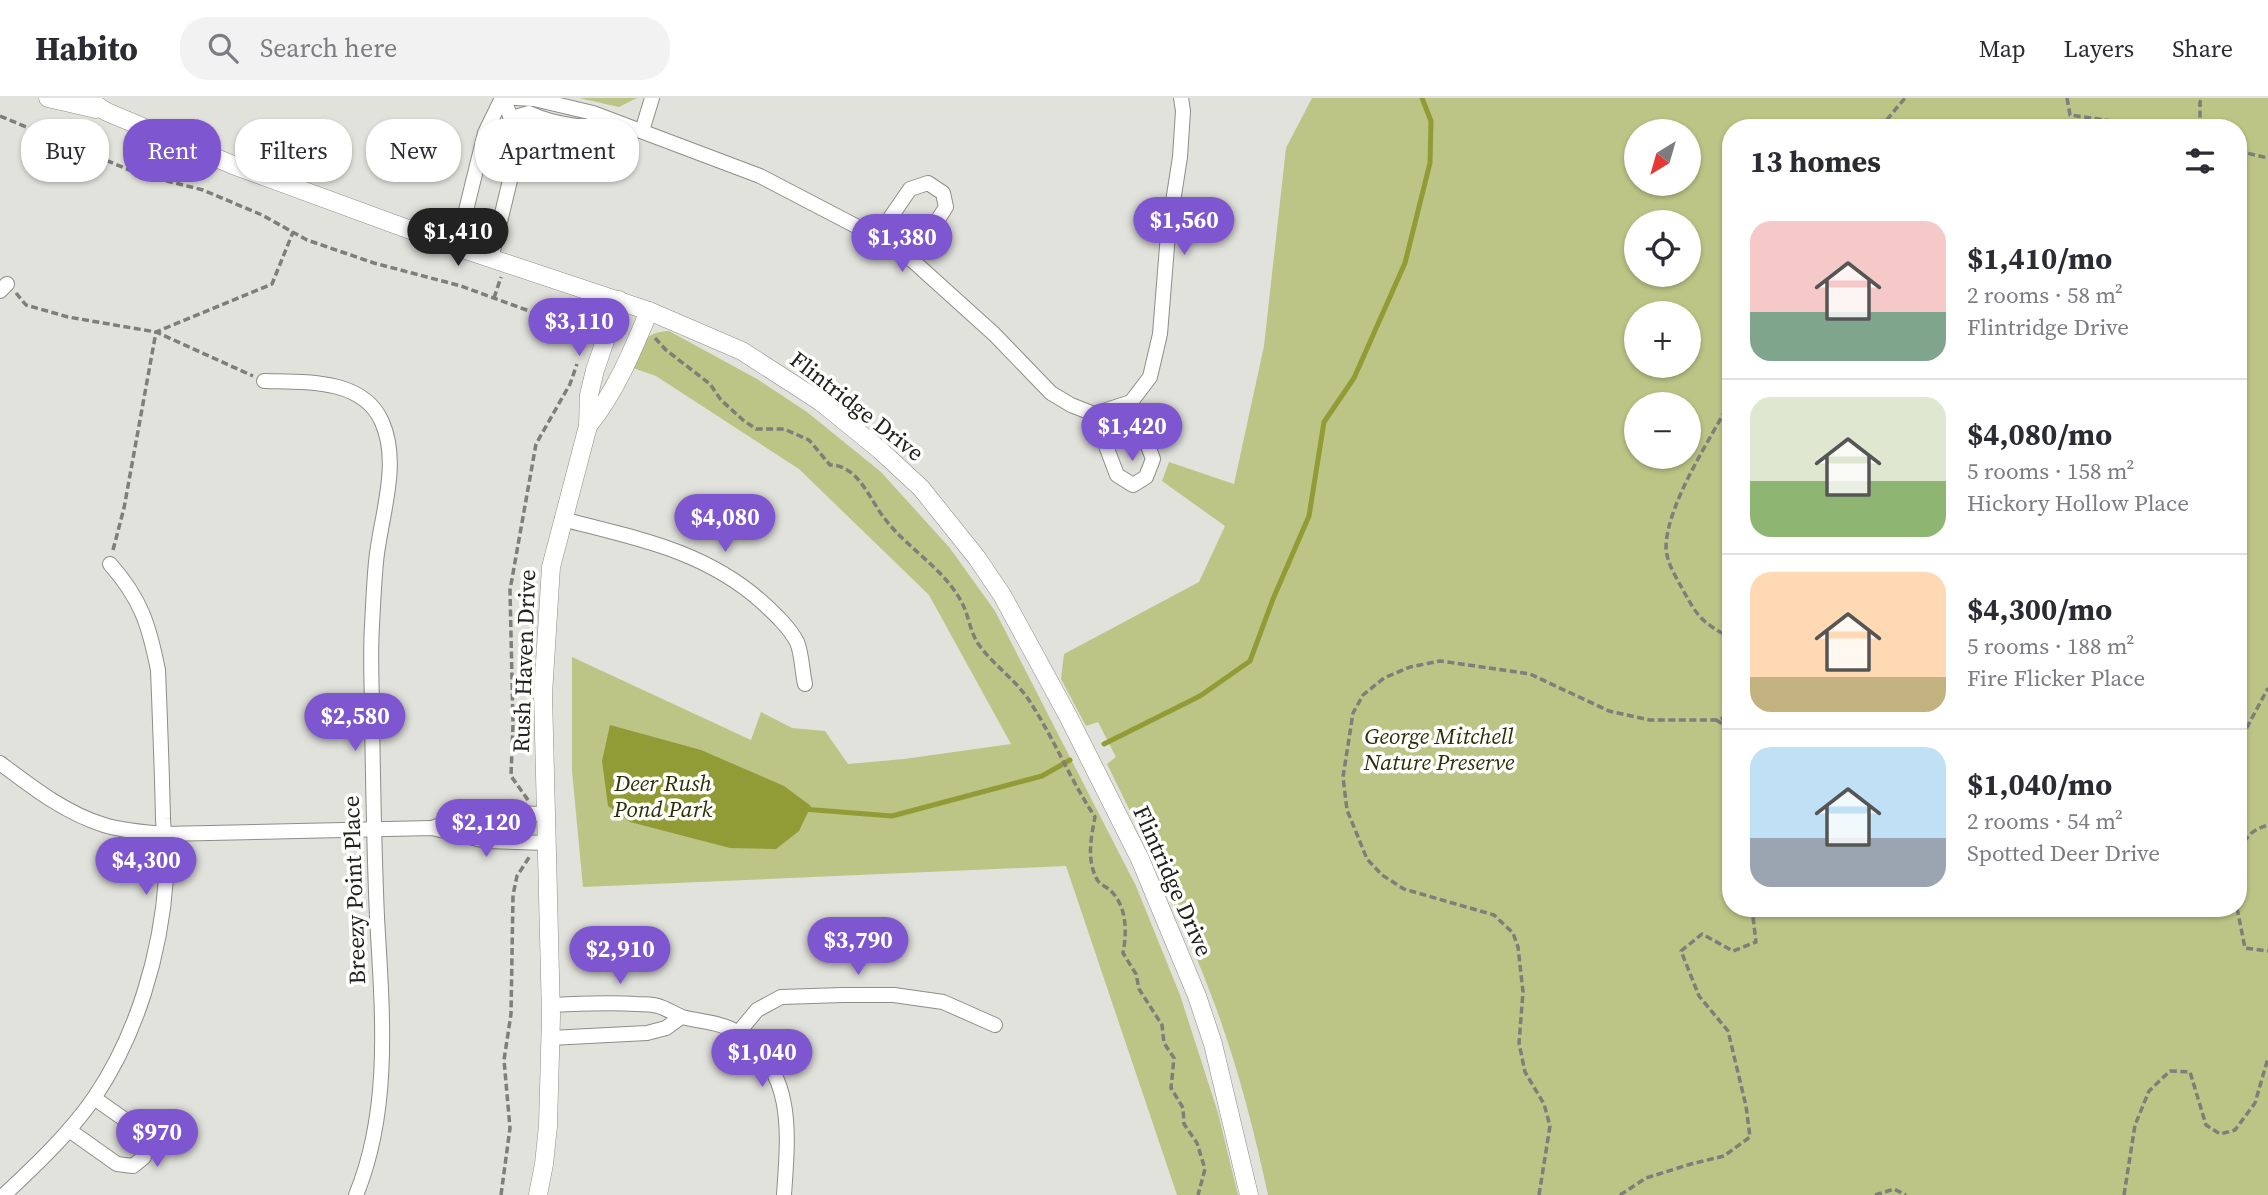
<!DOCTYPE html>
<html lang="en">
<head>
<meta charset="utf-8">
<style>
  body { margin:0; font-family:"Source Serif 4",serif; background:#f2f2f3; color:#2b2b33; height:100vh; display:flex; flex-direction:column; font-size:26px; white-space:nowrap }
  * { box-sizing:border-box; margin:0 }
  p { font-size:23px; color:#7c7c81 }
  .icon { flex:none; width:38px; height:38px; fill:none; stroke:currentColor; stroke-width:2; stroke-linecap:round; stroke-linejoin:round }
  .map { position:relative; flex:1; overflow:hidden }
  .sheet { position:absolute; left:1722px; top:21px; width:525px; height:798px; display:flex; flex-direction:column; background:#fff; border-radius:28px; box-shadow:0 2px 5px #0004 }
  .sheet>* { flex:none }
  .hud { position:absolute; left:21px; top:21px; width:665px; height:63px; display:flex; gap:14px }
  .needle { width:46px; rotate:217deg }
  .fabs { position:absolute; left:1624px; top:21px; display:grid; gap:14px }
  .fabs a { display:grid; place-items:center; width:77px; height:77px; border-radius:50%; background:#fff; box-shadow:0 2px 5px #0004; font-size:35px }
  .price { position:absolute; translate:-50% -60px; padding:0 16px; border-radius:24px; background:#7e56cf; color:#fff; font-size:23px; line-height:46px; filter:drop-shadow(0 2px 4px #0008) }
  .price::after { content:''; position:absolute; left:50%; top:42px; width:21px; height:16px; margin-left:-10px; background:inherit; clip-path:polygon(0 0,100% 0,50% 100%) }
  .price.selected { background:#222; color:#fff }
  ul { padding:0; list-style:none }
  li { display:flex; align-items:center; gap:21px; height:175px; padding:0 28px }
  li+li { border-top:2px solid #e1e1e2 }
  li span { display:grid; place-items:center; flex:none; width:196px; height:140px; border-radius:21px; color:#555 }
  li>.icon { margin-inline-start:auto }
  span .icon { width:84px; height:84px; fill:#fffc; stroke-width:1 }
  li b { font-size:30px }
  h2 { display:flex; justify-content:space-between; align-items:center; height:84px; padding:0 28px; font-size:30px }
  .tag { padding:0 24px; border-radius:28px; background:#fff; box-shadow:0 2px 5px #0004; font-size:24px; line-height:63px }
  .tag.selected { background:#7e56cf; color:#fff }
  header { display:flex; align-items:center; gap:42px; box-sizing:border-box; height:98px; padding:0 35px; background:#fff; border-bottom:2px solid #e1e1e2 }
  header strong { font-size:33px }
  nav { display:flex; gap:38px; margin-inline-start:auto; font-size:24px }
  .search { width:490px; height:63px; background:#f2f2f3; display:flex; align-items:center; gap:18px; box-sizing:border-box; padding:0 24px; border-radius:28px; color:#7c7c81; font-size:26px }
  .map>svg:first-child { display:block }
</style>
</head>
<body>
<header>
<strong>Habito</strong>
<div class="search"><svg class="icon" aria-label="search" viewBox="0 0 24 24"><circle cx="10" cy="10" r="6"/><path d="M15 15l6 6"/></svg>Search here</div>
<nav><a>Map</a><a>Layers</a><a>Share</a></nav>
</header>
<div class="map">
<svg width="2268" height="1097" viewBox="0 0 2268 1097">
  <rect width="100%" height="100%" fill="#e1e2dc"/>
  <g fill="#bcc585" fill-rule="evenodd">
    <path d="M579,0H637L619,9Z"/>
    <path d="M1312,0H2268V1097H1268C1252,1022 1232,947 1203,876C1175,804 1141,735 1107,666L1116,659L1098,624L1086,628L1061,581L1064,556L1199,484L1225,428L1162,383L1169,364L1234,386L1264,248L1286,50ZM1731,30H2238V810H1731ZM1636,33H1689V86H1636ZM1636,124H1689V177H1636ZM1689,215V268H1636V215ZM1636,306H1689V359H1636Z"/>
    <path d="M669,233L757,281L807,314L881,374L949,449L995,513L1136,788L1180,897L1218,1015L1238,1097H1177L1066,768L583,789L572,673V559L751,642L761,614L792,630L825,633L848,666L904,661L1011,646L929,497L799,371L656,278L633,270C642,248 642,234 669,233Z"/>
  </g>
  <path fill="#919c36" d="M610,627L701,652L784,688L811,708L799,733L776,751L730,750L630,724L608,708L602,663Z"/>
  <g fill="none" stroke-linecap="round" stroke-linejoin="round">
    <g stroke="#919c36" stroke-width="5">
      <path d="M1104,646L1200,598L1250,563L1273,501L1309,418L1324,324L1354,280L1405,165L1430,65L1431,23L1422,0"/>
      <path d="M803,711L892,718L1042,678L1070,662"/>
    </g>
    <defs>
      <g id="minor">
        <path d="M516,0L534,1L593,15L760,78L877,139L912,162L994,236L1051,295L1071,307L1094,316L1131,304"/>
        <path d="M512,20L529,15C559,29 594,30 626,32"/>
        <path d="M642,33L652,0"/>
        <path d="M877,139L910,91L928,85L943,95L946,109L912,162"/>
        <path d="M457,149L485,35L502,0"/>
        <path d="M491,161L519,45L504,0"/>
        <path d="M0,193L7,186"/>
        <path d="M264,283C304,284 363,280 382,324C401,367 380,420 376,464C374,485 373,507 372,528C370,558 372,588 372,618C373,685 374,752 377,819C382,911 392,1010 356,1097"/>
        <path d="M1131,304L1150,279L1160,236L1168,136L1180,59L1183,13L1181,0"/>
        <path d="M1094,316L1117,377L1133,387L1146,379L1153,361L1131,304"/>
        <path d="M562,421C635,440 704,452 762,504C775,516 789,529 797,544C802,556 802,573 805,586"/>
        <path d="M0,665C32,689 65,715 104,727C123,733 144,734 164,736L432,730L486,743L546,745"/>
        <path d="M432,730L462,719L498,715L545,716"/>
        <path d="M550,907C579,906 608,904 636,906C643,906 651,906 658,908C666,910 674,916 682,919C701,924 721,924 739,935C796,975 788,1037 784,1097"/>
        <path d="M738,935L757,912L781,899L843,897H894L943,904L995,927"/>
        <path d="M550,940L647,935L666,930L681,919"/>
        <path d="M69,1032L117,1066L133,1068L144,1059L148,1046L141,1033L94,1000"/>
        <path d="M4,1097C36,1067 69,1036 94,1000C137,937 161,855 166,780C168,761 164,740 163,721C162,672 160,622 158,572C149,527 141,501 110,466"/>
      </g>
      <g id="tertiary">
        <path d="M48,0L96,11"/>
        <path d="M85,0L107,14L233,67L457,149L649,213L742,253L821,304L880,352L921,390L977,460L1002,497L1068,618L1140,761L1197,898L1213,946L1249,1097"/>
        <path d="M588,328C616,293 632,254 649,213"/>
        <path d="M538,1097L544,1066L548,1028L551,918L543,596L551,469L588,328L589,297L595,272L619,202"/>
      </g>
    </defs>
    <use href="#minor" stroke="#8d8e88" stroke-width="16"/>
    <use href="#tertiary" stroke="#8d8e88" stroke-width="19"/>
    <g stroke="#7e7e7a" stroke-width="3.5" stroke-dasharray="7 3.5" stroke-linecap="butt">
      <path d="M2067,0L2070,17L2112,23L2118,30"/>
      <path d="M0,18L139,76L203,92L262,117L307,142L374,165L461,188L562,225H580L596,220"/>
      <path d="M1880,30L1905,0"/>
      <path d="M2200,30V4L2202,0"/>
      <path d="M2238,53L2268,60"/>
      <path d="M16,195L26,207L68,219L156,234L253,278"/>
      <path d="M494,200L501,179"/>
      <path d="M582,225L583,248"/>
      <path d="M655,240L666,252L710,286L721,302L743,322L756,331H784L809,342L830,367C859,367 870,403 885,421C907,450 943,470 961,503C969,517 970,535 979,547C995,569 1018,583 1032,607C1055,643 1071,683 1095,719C1091,740 1086,763 1098,783C1101,787 1107,789 1111,793C1127,809 1127,834 1123,855L1136,876L1139,891L1162,927L1164,945L1174,960L1171,990L1183,1010L1184,1026L1197,1045L1205,1071L1198,1097"/>
      <path d="M1731,302C1710,342 1668,404 1666,448C1666,464 1676,479 1683,492C1698,520 1703,525 1731,540"/>
      <path d="M113,452L124,410L156,234L272,186L293,134"/>
      <path d="M1716,622L1731,631"/>
      <path d="M2238,635L2245,633L2268,590"/>
      <path d="M528,702L511,678L513,626L510,492L536,346L570,286L577,266"/>
      <path d="M2238,764C2244,742 2246,734 2268,727"/>
      <path d="M1731,776L1728,777L1731,781"/>
      <path d="M2237,810L2245,850L2268,853"/>
      <path d="M501,1097L510,1030L504,962L511,916L513,797L517,778L530,758"/>
      <path d="M1539,1097L1550,1028L1544,1006L1525,974L1519,945L1523,894L1518,849L1513,835L1494,817L1404,791L1382,777L1367,761L1347,712L1343,679L1353,615L1363,597L1384,580L1410,569L1440,563L1530,576L1609,613L1650,622H1716L1731,618"/>
      <path d="M1620,1097L1646,1080L1691,1066L1724,1058L1750,1039L1746,1008L1728,933L1699,898L1681,853L1702,836L1733,853L1756,844L1753,819L1747,810"/>
      <path d="M1875,1097L1894,1091L1906,1097"/>
      <path d="M2124,1097L2135,1027L2149,993L2170,973L2190,974L2206,1027L2220,1036L2235,1032L2255,1005L2268,960"/>
    </g>
    <use href="#minor" stroke="#fff" stroke-width="14"/>
    <use href="#tertiary" stroke="#fff" stroke-width="18"/>
  </g>
  <g text-anchor="middle" dominant-baseline="central" stroke-width="7" stroke-linejoin="round" paint-order="stroke">
    <g font-size="23" fill="#21211f" stroke="#fffffe">
      <text transform="translate(857 308) rotate(38)">Flintridge Drive</text>
      <text transform="translate(524 563) rotate(-88)">Rush Haven Drive</text>
      <text transform="translate(1173 783) rotate(66)">Flintridge Drive</text>
      <text transform="translate(354 792) rotate(-92)">Breezy Point Place</text>
    </g>
    <g font-size="23" font-style="italic" fill="#2b2f04" stroke="#fffffe">
      <text x="1439" y="638">George Mitchell<tspan x="1439" dy="26">Nature Preserve</tspan></text>
      <text x="663" y="685">Deer Rush<tspan x="663" dy="26">Pond Park</tspan></text>
    </g>
  </g>
</svg>
<div class="fabs">
<a><svg class="needle" viewBox="-14 -14 28 28"><path d="M0-13l5 13h-10z" fill="#e53935"/><path d="M0 13l5-13h-10z" fill="#7c7c81"/></svg></a>
<a><svg class="icon" aria-label="locate" viewBox="0 0 24 24"><circle cx="12" cy="12" r="6"/><path d="M12 2v4M12 18v4M2 12h4M18 12h4"/></svg></a>
<a>+</a>
<a>−</a>
</div>
<b class="price" style="left:1184px;top:159px">$1,560</b>
<b class="price selected" style="left:458px;top:170px">$1,410</b>
<b class="price" style="left:902px;top:176px">$1,380</b>
<b class="price" style="left:579px;top:260px">$3,110</b>
<b class="price" style="left:1132px;top:365px">$1,420</b>
<b class="price" style="left:725px;top:456px">$4,080</b>
<b class="price" style="left:355px;top:655px">$2,580</b>
<b class="price" style="left:486px;top:761px">$2,120</b>
<b class="price" style="left:146px;top:799px">$4,300</b>
<b class="price" style="left:858px;top:879px">$3,790</b>
<b class="price" style="left:620px;top:888px">$2,910</b>
<b class="price" style="left:762px;top:991px">$1,040</b>
<b class="price" style="left:157px;top:1071px">$970</b>
<div class="hud">
<a class="tag">Buy</a>
<a class="tag selected">Rent</a>
<a class="tag">Filters</a>
<a class="tag">New</a>
<a class="tag">Apartment</a>
</div>
<section class="sheet">
<h2>13 homes<svg class="icon" aria-label="filters" viewBox="0 0 24 24"><path d="M4 7h16M4 17h16"/><circle cx="9" cy="7" r="2"/><circle cx="15" cy="17" r="2"/></svg></h2>
<ul>
<li><span style="background:linear-gradient(#f6c9c9 65%,#7fa58c 0)"><svg class="icon" aria-label="home" viewBox="0 0 24 24"><path d="M3 11l9-7 9 7M6 9v11h12V9"/></svg></span><div><b>$1,410/mo</b><p>2 rooms · 58 m²</p><p>Flintridge Drive</p></div></li>
<li><span style="background:linear-gradient(#dfe7d0 60%,#8fb573 0)"><svg class="icon" aria-label="home" viewBox="0 0 24 24"><path d="M3 11l9-7 9 7M6 9v11h12V9"/></svg></span><div><b>$4,080/mo</b><p>5 rooms · 158 m²</p><p>Hickory Hollow Place</p></div></li>
<li><span style="background:linear-gradient(#ffd9b3 75%,#c2b280 0)"><svg class="icon" aria-label="home" viewBox="0 0 24 24"><path d="M3 11l9-7 9 7M6 9v11h12V9"/></svg></span><div><b>$4,300/mo</b><p>5 rooms · 188 m²</p><p>Fire Flicker Place</p></div></li>
<li><span style="background:linear-gradient(#bfe0f5 65%,#9aa5b1 0)"><svg class="icon" aria-label="home" viewBox="0 0 24 24"><path d="M3 11l9-7 9 7M6 9v11h12V9"/></svg></span><div><b>$1,040/mo</b><p>2 rooms · 54 m²</p><p>Spotted Deer Drive</p></div></li>
</ul>
</section>
</div>
</body>
</html>
